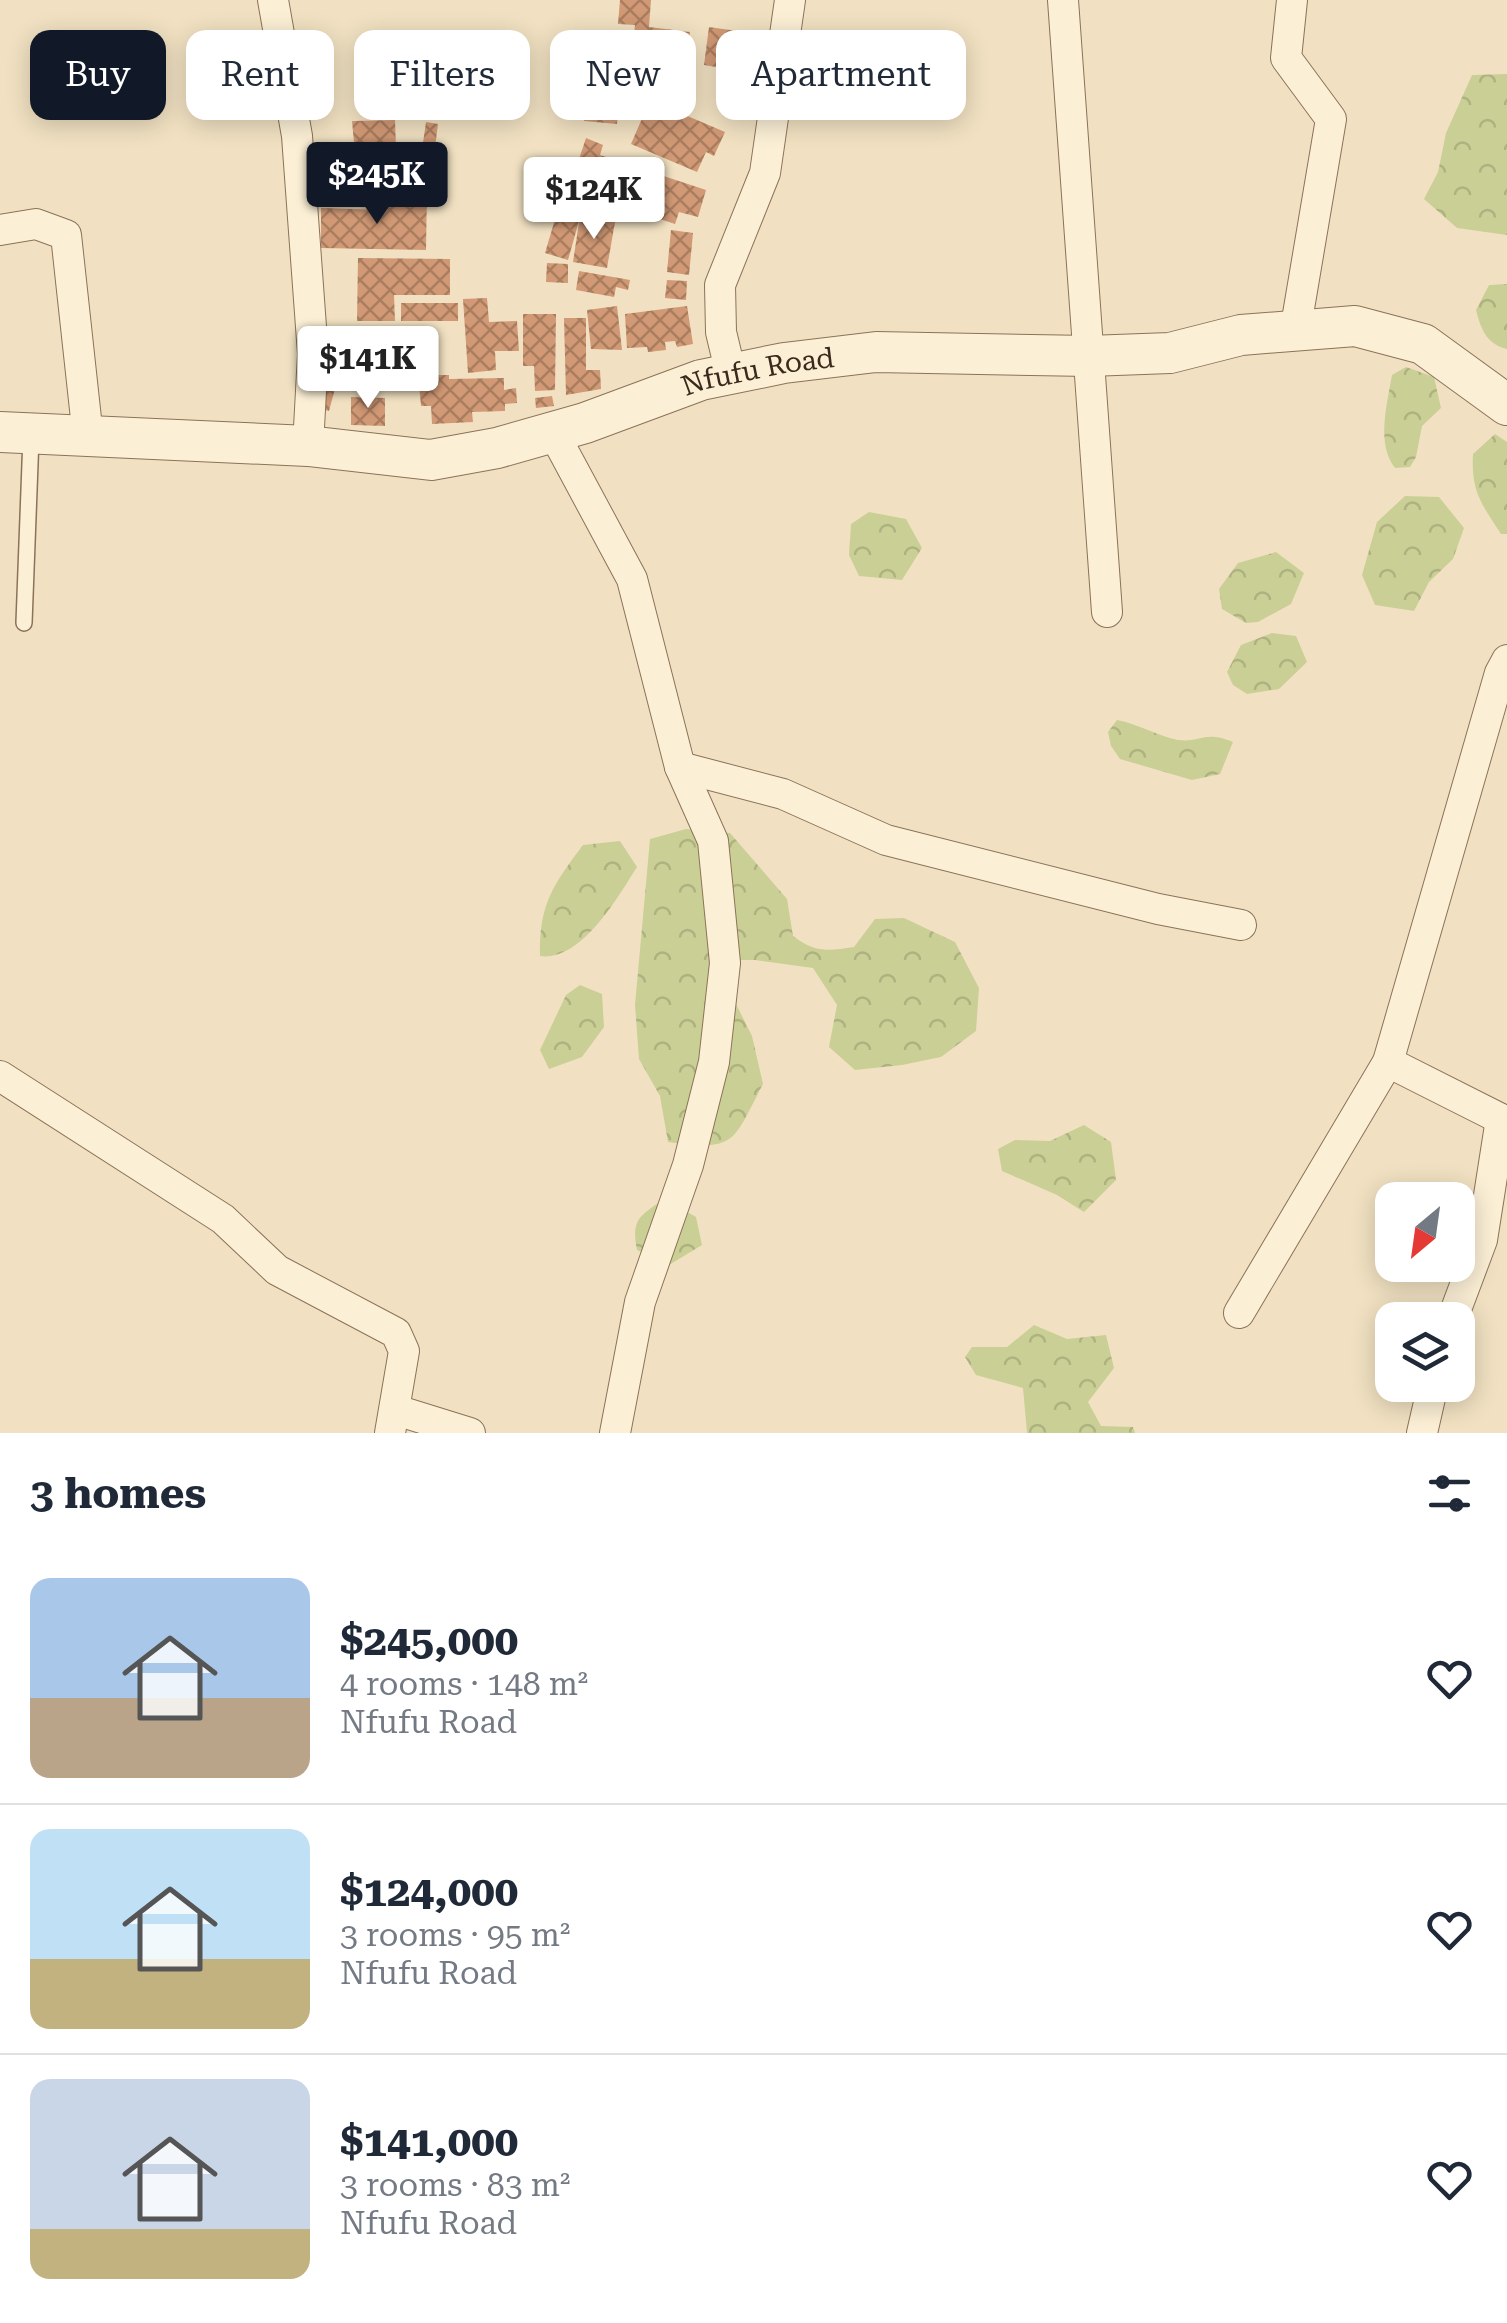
<!DOCTYPE html>
<html lang="en">
<head>
<meta charset="utf-8">
<style>
  body { margin:0; font-family:"Roboto Serif",serif; background:#f2f2f3; color:#1f2937; height:100vh; display:flex; flex-direction:column; font-size:38px; white-space:nowrap }
  * { box-sizing:border-box; margin:0 }
  p { font-size:32px; color:#747a83 }
  .icon { flex:none; width:55px; height:55px; fill:none; stroke:currentColor; stroke-width:2; stroke-linecap:round; stroke-linejoin:round }
  .map { position:relative; height:1433px; overflow:hidden }
  .side { display:flex; flex-direction:column; background:#fff; flex:1 }
  .side>* { flex:none }
  .guide { position:absolute; left:30px; top:30px; width:1000px; height:90px; display:flex; gap:20px }
  .needle { width:65px; rotate:209deg }
  .tools { position:absolute; left:1375px; top:1182px; display:grid; gap:20px }
  .tools a { display:grid; place-items:center; width:100px; height:100px; border-radius:20px; background:#fff; box-shadow:0 5px 25px #0003; font-size:50px }
  .price { position:absolute; translate:-50% -85px; padding:0 22px; border-radius:10px; background:#fff; color:#222; font-size:32px; line-height:65px; filter:drop-shadow(0 2px 5px #0008) }
  .price::after { content:''; position:absolute; left:50%; top:60px; width:30px; height:22px; margin-left:-15px; background:inherit; clip-path:polygon(0 0,100% 0,50% 100%) }
  .price.on { background:#111827; color:#fff }
  ul { padding:0; list-style:none }
  li { display:flex; align-items:center; gap:30px; height:250px; padding:0 30px }
  li+li { border-top:2px solid #e0e1e3 }
  li span { display:grid; place-items:center; flex:none; width:280px; height:200px; border-radius:20px; color:#555 }
  li>.icon { margin-inline-start:auto }
  span .icon { width:120px; height:120px; fill:#fffc; stroke-width:1 }
  li b { font-size:42px }
  h2 { display:flex; justify-content:space-between; align-items:center; height:120px; padding:0 30px; font-size:42px }
  .pill { padding:0 35px; border-radius:20px; background:#fff; box-shadow:0 5px 25px #0003; font-size:35px; line-height:90px }
  .pill.on { background:#111827; color:#fff }
  .map>svg:first-child { display:block }
</style>
</head>
<body>
<div class="map">
<svg width="1507" height="1433" viewBox="0 0 1507 1433">
  <defs>
    <pattern id="forest-crowns" width="20" height="18" patternUnits="userSpaceOnUse" patternTransform="scale(2.5)"><rect width="20" height="18" fill="#cacf95"/><path d="M2 6a3 3 0 1 1 6 0M12 15a3 3 0 1 1 6 0" fill="none" stroke="#aeb280"/></pattern>
    <pattern id="building-cross-hatch" width="8" height="8" patternUnits="userSpaceOnUse" patternTransform="scale(2.5)"><rect width="8" height="8" fill="#d19975"/><path d="M0 0l8 8M0 8l8-8" fill="none" stroke="#ab7d5f"/></pattern>
  </defs>
  <rect width="100%" height="100%" fill="#f1e1c2"/>
  <g fill="url(#forest-crowns)">
    <path d="M1507,74V235L1457,228L1424,199L1438,172L1446,133L1472,75Z"/>
    <path d="M1507,284V349C1486,344 1481,329 1476,310L1489,285Z"/>
    <path d="M1406,367L1434,377L1441,408L1422,426L1416,457L1410,467L1395,468C1376,444 1387,404 1392,375Z"/>
    <path d="M1495,434L1507,442V534H1501C1481,503 1471,492 1473,454Z"/>
    <path d="M1405,496L1439,497L1464,528L1453,559L1429,582L1414,611L1375,605L1362,575L1377,522Z"/>
    <path d="M869,512L906,519L922,548L902,580L859,576L849,555L851,524Z"/>
    <path d="M1276,552L1304,573L1291,604L1258,622L1246,623L1222,609L1219,589L1238,563Z"/>
    <path d="M1272,633L1296,636L1307,662L1279,689L1247,694L1233,685L1227,672L1241,645Z"/>
    <path d="M1117,720C1138,724 1158,736 1178,740C1202,743 1203,730 1233,742L1220,774L1192,780L1120,759L1111,746L1108,732Z"/>
    <path d="M686,829L730,833L787,899L793,936C815,953 828,951 854,947L875,919L904,918L955,942L979,988L976,1031L941,1057L902,1065L855,1070L829,1047L837,1005L813,968L755,960H738L736,1004L752,1036L763,1084C732,1143 737,1151 668,1142L660,1096L639,1059L635,1005L650,839Z"/>
    <path d="M620,841L637,867C618,897 581,962 540,956C539,904 553,885 583,845Z"/>
    <path d="M580,985L602,994L604,1027L582,1057L549,1069L540,1050L566,995Z"/>
    <path d="M1084,1125L1111,1142L1116,1180L1084,1212L1057,1195L1002,1171L998,1149L1015,1140L1050,1141Z"/>
    <path d="M664,1199L696,1217L702,1245L669,1265L637,1250C631,1218 640,1216 664,1199Z"/>
    <path d="M1034,1325L1067,1339L1106,1335L1114,1368L1088,1402L1101,1426L1133,1427L1135,1433H1027L1023,1388L976,1375L965,1357L972,1347H1007Z"/>
  </g>
  <g fill="url(#building-cross-hatch)">
    <path d="M620,0H651L649,27L690,32L686,66L647,62L645,86L623,84L624,76L586,75L587,32L625,33L624,60L631,61L635,25L618,24Z"/>
    <path d="M709,27L758,34L752,73L704,65Z"/>
    <path d="M587,83L620,86L617,124L584,121Z"/>
    <path d="M650,100L725,132L714,156L706,152L697,172L631,144Z"/>
    <path d="M395,120L397,174L357,175L352,121Z"/>
    <path d="M426,122L438,124L431,179L406,175L409,155L421,157Z"/>
    <path d="M586,138L603,145L600,155L706,190L698,217L679,212L675,224L569,189Z"/>
    <path d="M414,191H427L426,250L321,248V208L381,210V203L413,204Z"/>
    <path d="M561,199L572,202L568,218L579,221L568,260L545,253Z"/>
    <path d="M580,216L615,222L607,268L573,262Z"/>
    <path d="M671,230L693,233L689,275L667,272Z"/>
    <path d="M358,258L450,259V295H394L395,321H357Z"/>
    <path d="M547,263L568,264V283L546,282Z"/>
    <path d="M579,271L630,280L628,290L616,287L614,297L576,290Z"/>
    <path d="M667,280L687,281L686,300L665,298Z"/>
    <path d="M487,298L489,322L517,321L519,351H495L496,370L468,373L463,299Z"/>
    <rect x="401" y="303" width="57" height="18"/>
    <path d="M617,306L622,350L591,349L587,310Z"/>
    <path d="M687,306L693,344L677,347L675,341L665,342L666,350L648,352L647,347L627,348L625,314Z"/>
    <path d="M523,314H556L555,390L535,391L534,366H523Z"/>
    <path d="M564,318H586V370H600L601,389L566,395Z"/>
    <path d="M368,326L370,336L387,332L398,377L353,389L351,380L341,383L338,371L353,367L344,332Z"/>
    <path d="M418,326L422,354L408,355L411,369L401,371L397,358L403,357L399,329Z"/>
    <path d="M429,361L431,375H449V379L504,378V390L516,388L517,403L505,404V411L472,412L473,422L432,424L431,406H421L417,362Z"/>
    <path d="M322,381L336,385L329,411L314,407Z"/>
    <path d="M552,396L554,406L536,408L535,398Z"/>
    <path d="M351,397L385,398V426L351,425Z"/>
  </g>
  <g fill="none" stroke-linecap="round" stroke-linejoin="round">
    <defs>
      <path id="service" d="M24,623L31,437"/>
      <g id="minor">
        <path d="M273,0L297,136L313,354L308,446"/>
        <path d="M1063,0L1107,612"/>
        <path d="M1292,0L1286,58L1331,119L1295,332"/>
        <path d="M0,230L36,224L66,235L88,437"/>
        <path d="M731,374L721,332L720,285L765,173L790,0"/>
        <path d="M553,432L632,579L680,767L713,841L725,963L714,1062L688,1165L640,1302L615,1433"/>
        <path d="M1507,660L1500,673L1388,1062L1507,1122"/>
        <path d="M680,767L783,794L886,840L1158,909L1241,925"/>
        <path d="M0,1076L223,1219L277,1270L396,1333L404,1351L390,1433"/>
        <path d="M1239,1313L1388,1062"/>
        <path d="M1452,1320L1482,1240L1501,1119"/>
        <path d="M396,1410L470,1433"/>
        <path d="M1422,1433L1433,1385"/>
      </g>
      <g id="tertiary">
        <path id="s1" d="M0,432L308,446L431,460L497,448L585,423L701,380L784,363L876,352L1089,356L1170,353L1241,335L1355,326L1423,344L1507,405"/>
      </g>
    </defs>
    <use href="#service" stroke="#8c7258" stroke-width="18"/>
    <use href="#minor" stroke="#8c7258" stroke-width="32"/>
    <use href="#tertiary" stroke="#8c7258" stroke-width="42"/>
    <use href="#service" stroke="#fbefd5" stroke-width="15"/>
    <use href="#minor" stroke="#fbefd5" stroke-width="30"/>
    <use href="#tertiary" stroke="#fbefd5" stroke-width="40"/>
  </g>
  <g text-anchor="middle" dominant-baseline="central" stroke-width="9" stroke-linejoin="round" paint-order="stroke">
    <g font-size="28" fill="#3a2a1d" stroke="#f7ecd2">
      <text stroke="none"><textPath href="#s1" startOffset="772">Nfufu Road</textPath></text>
    </g>
  </g>
</svg>
<div class="tools">
<a><svg class="needle" viewBox="-14 -14 28 28"><path d="M0-13l5 13h-10z" fill="#e53935"/><path d="M0 13l5-13h-10z" fill="#747a83"/></svg></a>
<a><svg class="icon" aria-label="layers" viewBox="0 0 24 24"><path d="M12 4l9 5-9 5-9-5zM3 14l9 5 9-5"/></svg></a>
</div>
<b class="price on" style="left:377px;top:227px">$245K</b>
<b class="price" style="left:594px;top:242px">$124K</b>
<b class="price" style="left:368px;top:411px">$141K</b>
<div class="guide">
<a class="pill on">Buy</a>
<a class="pill">Rent</a>
<a class="pill">Filters</a>
<a class="pill">New</a>
<a class="pill">Apartment</a>
</div>
</div>
<section class="side">
<h2>3 homes<svg class="icon" aria-label="filters" viewBox="0 0 24 24"><path d="M4 7h16M4 17h16"/><circle cx="9" cy="7" r="2"/><circle cx="15" cy="17" r="2"/></svg></h2>
<ul>
<li><span style="background:linear-gradient(#a9c7e8 60%,#b9a48a 0)"><svg class="icon" aria-label="home" viewBox="0 0 24 24"><path d="M3 11l9-7 9 7M6 9v11h12V9"/></svg></span><div><b>$245,000</b><p>4 rooms · 148 m²</p><p>Nfufu Road</p></div><svg class="icon" aria-label="heart" viewBox="0 0 24 24"><path d="M12 20l-8-8c-3-5 5-10 8-4 3-6 11-1 8 4z"/></svg></li>
<li><span style="background:linear-gradient(#bfe0f5 65%,#c2b280 0)"><svg class="icon" aria-label="home" viewBox="0 0 24 24"><path d="M3 11l9-7 9 7M6 9v11h12V9"/></svg></span><div><b>$124,000</b><p>3 rooms · 95 m²</p><p>Nfufu Road</p></div><svg class="icon" aria-label="heart" viewBox="0 0 24 24"><path d="M12 20l-8-8c-3-5 5-10 8-4 3-6 11-1 8 4z"/></svg></li>
<li><span style="background:linear-gradient(#c9d6e8 75%,#c2b280 0)"><svg class="icon" aria-label="home" viewBox="0 0 24 24"><path d="M3 11l9-7 9 7M6 9v11h12V9"/></svg></span><div><b>$141,000</b><p>3 rooms · 83 m²</p><p>Nfufu Road</p></div><svg class="icon" aria-label="heart" viewBox="0 0 24 24"><path d="M12 20l-8-8c-3-5 5-10 8-4 3-6 11-1 8 4z"/></svg></li>
</ul>
</section>
</body>
</html>
